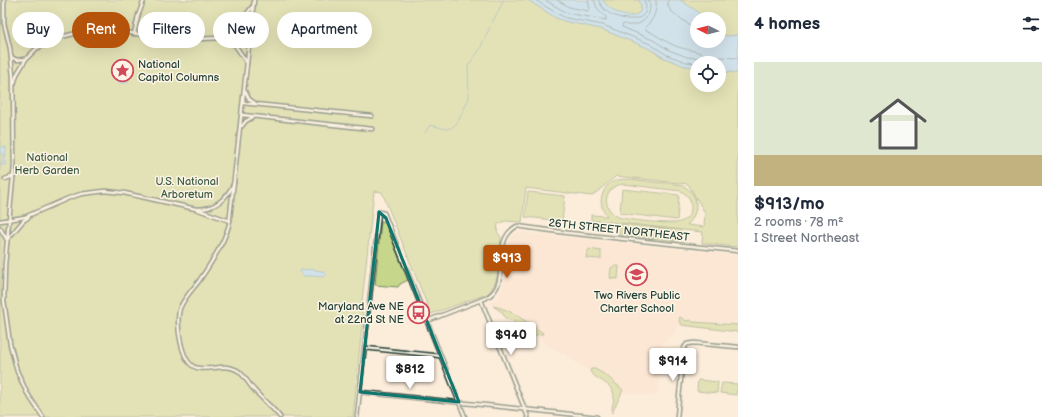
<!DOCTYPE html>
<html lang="en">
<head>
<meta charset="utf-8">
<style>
  body { margin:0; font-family:"Balsamiq Sans",sans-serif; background:#f2f2f3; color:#1f2937; height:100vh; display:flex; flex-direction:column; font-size:15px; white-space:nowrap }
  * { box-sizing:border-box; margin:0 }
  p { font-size:13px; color:#747a83 }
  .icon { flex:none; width:22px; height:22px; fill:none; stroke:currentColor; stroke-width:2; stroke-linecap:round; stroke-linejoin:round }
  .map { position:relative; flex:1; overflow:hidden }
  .side { display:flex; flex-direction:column; background:#fff; width:320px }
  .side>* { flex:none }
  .hud { position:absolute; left:12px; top:12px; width:380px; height:36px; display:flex; gap:8px }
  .needle { width:26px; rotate:276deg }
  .buttons { position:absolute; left:690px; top:12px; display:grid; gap:8px }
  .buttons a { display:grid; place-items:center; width:36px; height:36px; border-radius:50%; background:#fff; box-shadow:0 4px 16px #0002; font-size:20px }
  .price { position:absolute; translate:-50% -34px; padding:0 9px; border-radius:4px; background:#fff; color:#222; font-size:13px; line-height:26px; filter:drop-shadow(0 1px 2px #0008) }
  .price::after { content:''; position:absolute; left:50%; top:24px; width:12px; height:9px; margin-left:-6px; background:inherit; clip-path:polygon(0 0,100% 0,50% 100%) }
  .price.current { background:#b45309; color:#fff }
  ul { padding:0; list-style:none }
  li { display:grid; align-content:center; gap:8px; height:212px; padding:0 16px }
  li+li { border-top:1px solid #e0e1e3 }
  li span { display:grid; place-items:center; height:124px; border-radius:0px; color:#555 }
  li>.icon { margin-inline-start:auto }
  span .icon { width:72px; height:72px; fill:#fffc; stroke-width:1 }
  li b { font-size:17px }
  h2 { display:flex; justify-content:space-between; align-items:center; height:48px; padding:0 16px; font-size:17px }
  .pill { padding:0 14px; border-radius:18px; background:#fff; box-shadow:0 4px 16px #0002; font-size:14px; line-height:36px }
  .pill.current { background:#b45309; color:#fff }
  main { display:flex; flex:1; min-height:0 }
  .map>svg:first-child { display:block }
</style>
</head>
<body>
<main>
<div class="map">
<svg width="738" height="417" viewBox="0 0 738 417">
  <rect width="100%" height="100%" fill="#fcecda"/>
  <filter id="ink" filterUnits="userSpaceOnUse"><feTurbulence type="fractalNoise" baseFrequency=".025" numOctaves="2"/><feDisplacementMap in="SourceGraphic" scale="8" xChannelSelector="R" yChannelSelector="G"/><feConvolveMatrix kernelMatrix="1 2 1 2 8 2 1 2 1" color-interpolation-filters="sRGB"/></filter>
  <g filter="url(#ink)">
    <path fill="#fce1cd" d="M518,232L738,255V332L678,326L674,335L668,338L667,342H663L658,394L654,396L622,392L570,359L564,354L546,345L529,330L522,317L488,303L496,298L501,291L503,284L509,240L512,235Z"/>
    <g fill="#c6d68a" stroke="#728a5f" fill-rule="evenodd">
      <path d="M0,0H528L556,18L564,21L601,29L648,48L662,57L685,66L697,67V85H719V71L738,73V247L702,243L703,232L591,220V215L607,216C602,209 599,202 603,193C610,173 636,180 653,182C662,183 672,183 680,185C700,191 700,213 687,225L704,227L705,213L688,184L616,176L592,196L526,188L522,222L505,221L498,224L497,232L501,237C499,256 502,281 487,294L431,314L382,192L374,191L361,311L363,314L353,417H0ZM623,184L681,191C686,194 691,198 691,205C692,213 687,220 680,222C672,225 628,220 618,217C601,208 603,187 623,184Z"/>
      <path d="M603,0H638C644,6 641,15 632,16C622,18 607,9 603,0Z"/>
      <path d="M680,0H738V35L727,36L719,33V19H706Z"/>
      <path d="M622,189L679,195L677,220L620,213Z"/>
      <path d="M528,192L565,196L562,221L525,217Z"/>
      <path d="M381,221L385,222L408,280L400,284L398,287L375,285Z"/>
      <path d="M621,224L681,230L679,241L619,235Z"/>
      <path d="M589,249L601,251V259L586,258L587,253Z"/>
      <path d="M614,266H619L618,279L610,278L611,268Z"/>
      <path d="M493,306C512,309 527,323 543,333V334L535,335L532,331L522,329L513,321L506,319L502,312Z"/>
      <path d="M680,317L686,321L690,320L693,322L738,325V332L682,325L679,321Z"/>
      <path d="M591,369H595L607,376L623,390L612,413C611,406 616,399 613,392C609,381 595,380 590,371Z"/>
      <rect x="413" y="370" width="10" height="7"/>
      <path d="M698,380L718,382L717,393L697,391Z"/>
      <path d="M722,383L738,384L736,395L720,393Z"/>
    </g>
    <g fill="#9fd6fe" stroke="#6c99ad">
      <path d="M528,0H603C608,9 622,17 632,16C641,15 644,6 638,0H680L694,9L706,19H697V41H719V33L727,36L738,35V73L719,71V63H697V67L685,66L665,58L648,48L601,29L564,21L556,18Z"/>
      <path d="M120,72H127V74H128V83H118V74H120Z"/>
      <path d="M0,147H6L5,165H0V163H3V154L0,153Z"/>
      <path d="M312,269L325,272L326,274L324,277L312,276H304L300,272L301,270Z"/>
    </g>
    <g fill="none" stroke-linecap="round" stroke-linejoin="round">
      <g stroke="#527a85" stroke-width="1">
        <path d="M535,0L558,14L566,18L603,25L650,44L667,55L686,62L697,63"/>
        <path d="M545,0L567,13L606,20V17L597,8L594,0"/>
        <path d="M557,0L569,7L588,11L590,9L588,0"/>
        <path d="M599,0C602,21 657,30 644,0"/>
        <path d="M649,0C653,12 646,24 632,25C629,26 626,24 623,24L622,27L653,40L669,50L687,57L699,58L705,63"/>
        <path d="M656,0C657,11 654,20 645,27L646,30C655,34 663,40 671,44C684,51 700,49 710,59L719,57L738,58"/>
        <path d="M668,0V6L671,11L697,31"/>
      </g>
      <g stroke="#6c99ad" stroke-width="1">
        <path d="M492,23L504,0"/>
        <path d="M123,72V62"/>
        <path d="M425,133L430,125L446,129L451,128L457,123L463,111L469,98L468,66L480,49L490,27"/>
      </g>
      <defs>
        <g id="street">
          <path d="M4,0V23L10,48L13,76L14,167L5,264L4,301L10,344L17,371L27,393L43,417"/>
          <path d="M254,0L229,225C224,243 210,265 199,281C192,290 184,298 180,308C175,322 181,366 198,368C211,371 223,363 237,370C245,375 248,384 255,391C263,400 272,407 280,417"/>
          <path d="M134,34L138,16L144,0"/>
          <path d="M221,38L236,28L252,7"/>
          <path d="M11,57L17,60L25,59"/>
          <path d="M14,84L17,74L26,59L36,49L57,38L85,31H100L125,32L174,40L221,38L235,45L247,63"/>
          <path d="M245,91L249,99L256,104"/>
          <path d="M243,103L372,116"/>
          <path d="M242,115L372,129"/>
          <path d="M242,126L246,121L253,117"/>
          <path d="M5,179L14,176"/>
          <path d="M198,209C215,209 227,198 234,183"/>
          <path d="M0,221L25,217L69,198L81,194L105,191L124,193L196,209L230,221"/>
          <path d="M0,228L7,240L23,221L29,217"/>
          <path d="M481,300L528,417"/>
          <path d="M427,321L486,298C514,283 488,242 517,226L568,233L738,251"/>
          <path d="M365,348L441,356"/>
          <path d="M360,392L597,417"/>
          <path d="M357,417L379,212L384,213L386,218L465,417"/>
          <path d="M677,417L684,348L687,344L694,343L738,347"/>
        </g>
      </defs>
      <use href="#street" stroke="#1f3d34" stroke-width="5.5"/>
      <use href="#street" stroke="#fcf5e5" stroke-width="2.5"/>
    </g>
  </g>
  <path d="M0 0H738V417H0ZM379,212L386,218L459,402L360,392Z" fill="#fcecda" fill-opacity=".55" fill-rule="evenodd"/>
  <path fill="none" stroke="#0f766e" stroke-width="3" stroke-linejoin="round" d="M379,212L386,218L459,402L360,392Z"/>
  <defs>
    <symbol id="sight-ring" viewBox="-11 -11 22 22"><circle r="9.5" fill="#fcf5e5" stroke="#d1495b" stroke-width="1.5"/><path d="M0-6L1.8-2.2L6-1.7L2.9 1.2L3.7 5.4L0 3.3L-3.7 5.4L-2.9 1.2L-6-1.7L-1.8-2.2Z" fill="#d1495b"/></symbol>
    <symbol id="school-ring" viewBox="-11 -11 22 22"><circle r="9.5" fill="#fcf5e5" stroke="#d1495b" stroke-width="1.5"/><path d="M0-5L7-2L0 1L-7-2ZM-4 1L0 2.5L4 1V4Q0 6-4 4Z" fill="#d1495b"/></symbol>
    <symbol id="bus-ring" viewBox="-11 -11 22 22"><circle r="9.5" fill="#fcf5e5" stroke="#d1495b" stroke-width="1.5"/><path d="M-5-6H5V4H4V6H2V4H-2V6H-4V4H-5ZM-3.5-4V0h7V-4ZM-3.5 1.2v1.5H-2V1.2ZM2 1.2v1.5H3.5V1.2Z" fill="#d1495b"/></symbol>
  </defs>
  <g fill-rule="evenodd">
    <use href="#sight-ring" x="110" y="58" width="25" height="25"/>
    <use href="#school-ring" x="624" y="262" width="25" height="25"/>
    <use href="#bus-ring" x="406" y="300" width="25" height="25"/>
  </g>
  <g text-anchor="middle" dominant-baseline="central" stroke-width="3" stroke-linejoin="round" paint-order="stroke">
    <g font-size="11" fill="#1f3d34" stroke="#fcf5e5" text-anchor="start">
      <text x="138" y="64">National<tspan x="138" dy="13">Capitol Columns</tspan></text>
      <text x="637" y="295" text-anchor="middle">Two Rivers Public<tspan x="637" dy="13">Charter School</tspan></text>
      <text x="404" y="306" text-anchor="end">Maryland Ave NE<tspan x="404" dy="13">at 22nd St NE</tspan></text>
    </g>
    <g font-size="11" fill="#405c45" stroke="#fcf5e5">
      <text x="47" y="157">National<tspan x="47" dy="13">Herb Garden</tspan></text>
      <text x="187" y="181">U.S. National<tspan x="187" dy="13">Arboretum</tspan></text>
    </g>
    <g font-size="11" fill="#1f3d34" stroke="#fcf5e5">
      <text transform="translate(619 230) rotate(6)">26TH STREET NORTHEAST</text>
    </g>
  </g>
</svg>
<div class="buttons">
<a><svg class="needle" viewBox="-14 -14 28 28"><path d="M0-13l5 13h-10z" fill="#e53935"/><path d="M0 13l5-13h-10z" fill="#747a83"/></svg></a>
<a><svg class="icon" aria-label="locate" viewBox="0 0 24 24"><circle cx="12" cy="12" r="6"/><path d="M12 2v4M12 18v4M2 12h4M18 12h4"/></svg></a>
</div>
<b class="price current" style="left:507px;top:279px">$913</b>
<b class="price" style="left:511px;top:356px">$940</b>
<b class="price" style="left:673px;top:382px">$914</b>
<b class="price" style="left:410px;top:390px">$812</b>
<div class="hud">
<a class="pill">Buy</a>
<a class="pill current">Rent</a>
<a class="pill">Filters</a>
<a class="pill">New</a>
<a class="pill">Apartment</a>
</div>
</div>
<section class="side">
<h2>4 homes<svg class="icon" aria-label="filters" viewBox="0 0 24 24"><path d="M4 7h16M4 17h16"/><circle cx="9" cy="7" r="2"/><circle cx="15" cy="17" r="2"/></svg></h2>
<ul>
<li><span style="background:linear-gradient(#dfe7d0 75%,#c2b280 0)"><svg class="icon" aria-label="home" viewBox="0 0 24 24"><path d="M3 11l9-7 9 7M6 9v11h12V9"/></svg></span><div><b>$913/mo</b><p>2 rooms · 78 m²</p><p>I Street Northeast</p></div></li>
</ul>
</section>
</main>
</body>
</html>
